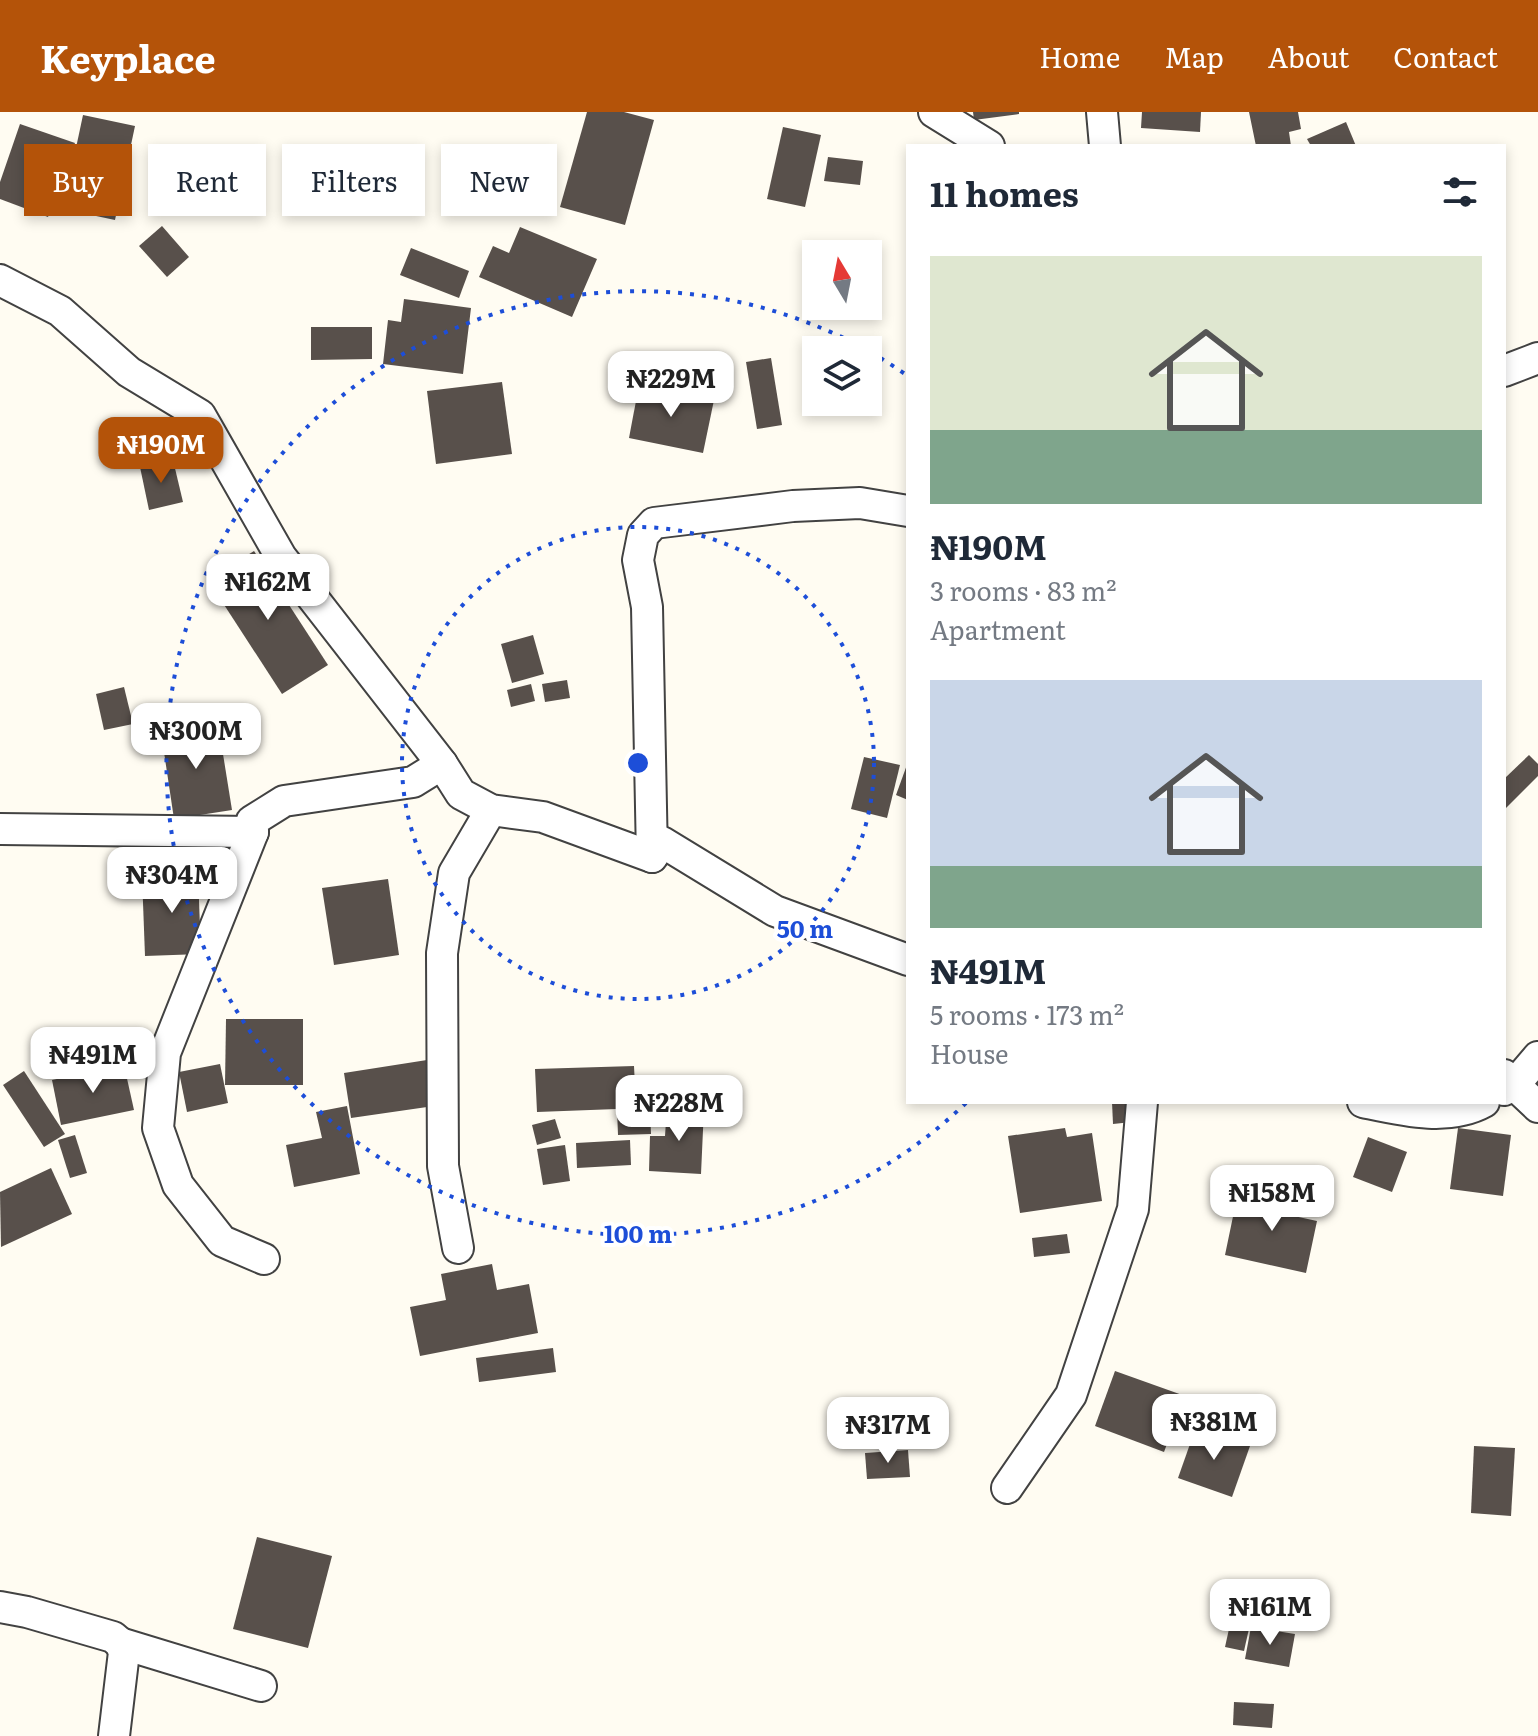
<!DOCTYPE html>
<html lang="en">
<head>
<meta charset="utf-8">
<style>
  body { margin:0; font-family:Literata,serif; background:#f6f6f7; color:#1f2937; height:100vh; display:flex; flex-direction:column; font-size:30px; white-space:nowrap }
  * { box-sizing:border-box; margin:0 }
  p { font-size:26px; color:#747a83 }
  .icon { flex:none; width:44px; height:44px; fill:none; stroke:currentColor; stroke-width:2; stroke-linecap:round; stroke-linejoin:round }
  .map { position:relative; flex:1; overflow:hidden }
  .drawer { position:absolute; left:906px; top:32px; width:600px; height:960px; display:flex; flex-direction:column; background:#fff; border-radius:0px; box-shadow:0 4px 12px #0003 }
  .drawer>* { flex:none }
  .guide { position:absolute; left:24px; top:32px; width:760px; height:72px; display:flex; gap:16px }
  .needle { width:52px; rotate:350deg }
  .fabs { position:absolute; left:802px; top:128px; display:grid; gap:16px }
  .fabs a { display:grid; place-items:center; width:80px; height:80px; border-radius:0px; background:#fff; box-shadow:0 4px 12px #0003; font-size:40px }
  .price { position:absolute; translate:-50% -68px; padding:0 18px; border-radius:16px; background:#fff; color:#222; font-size:26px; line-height:52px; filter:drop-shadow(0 2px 4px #0008) }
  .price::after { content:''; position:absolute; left:50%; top:48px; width:24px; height:18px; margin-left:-12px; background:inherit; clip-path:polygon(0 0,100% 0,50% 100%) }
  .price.selected { background:#b45309; color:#fff }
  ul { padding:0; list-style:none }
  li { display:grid; align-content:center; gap:16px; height:424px; padding:0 24px }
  li span { display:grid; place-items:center; height:248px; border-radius:0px; color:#555 }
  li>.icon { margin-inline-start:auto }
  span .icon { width:144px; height:144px; fill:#fffc; stroke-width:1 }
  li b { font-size:34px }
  h2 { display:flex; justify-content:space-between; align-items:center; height:96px; padding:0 24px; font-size:34px }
  .tag { padding:0 28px; border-radius:0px; background:#fff; box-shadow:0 4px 12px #0003; font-size:28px; line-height:72px }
  .tag.selected { background:#b45309; color:#fff }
  header { display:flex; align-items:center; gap:48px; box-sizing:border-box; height:112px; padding:0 40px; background:#b45309; color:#fff }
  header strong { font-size:38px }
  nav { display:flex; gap:44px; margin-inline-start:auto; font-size:28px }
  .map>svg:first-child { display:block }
</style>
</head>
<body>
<header>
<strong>Keyplace</strong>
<nav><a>Home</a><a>Map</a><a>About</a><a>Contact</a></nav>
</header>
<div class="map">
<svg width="1538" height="1624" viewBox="0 0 1538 1624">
  <rect width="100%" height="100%" fill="#fffcf2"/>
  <g fill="#58504b">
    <path d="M587,0H624L654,8L625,113L560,95Z"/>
    <path d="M973,0H1019V2L974,8Z"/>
    <path d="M1142,0H1201L1200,20L1141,16Z"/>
    <path d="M1249,0H1298L1301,17L1289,20L1291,34H1256Z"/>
    <path d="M83,3L135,14L115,108L63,97Z"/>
    <path d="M1346,10L1356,34H1311L1307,27Z"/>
    <path d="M20,12L75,31L48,105L0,87V70Z"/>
    <path d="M783,15L821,23L805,95L767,87Z"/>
    <path d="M828,45L863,49L860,73L824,69Z"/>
    <path d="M162,114L189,145L167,165L139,134Z"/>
    <path d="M520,115L597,147L572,205L479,165L493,134L509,141Z"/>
    <path d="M411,136L469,159L459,186L400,163Z"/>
    <path d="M404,187L471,196L463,262L383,252L388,208L401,210Z"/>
    <path d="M311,215H372V247L311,248Z"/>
    <path d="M771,246L782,313L757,317L746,250Z"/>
    <path d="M502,270L512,342L436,352L427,279Z"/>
    <path d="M639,273L714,288L703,341L629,326Z"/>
    <path d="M173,348L183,390L149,398L140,355Z"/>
    <path d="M254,439L328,553L282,582L208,468Z"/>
    <path d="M533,523L544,562L512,571L501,532Z"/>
    <path d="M567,568L570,586L545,590L542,572Z"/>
    <path d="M531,572L535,589L511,595L507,578Z"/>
    <path d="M124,575L133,612L104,618L96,582Z"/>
    <path d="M218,611L232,698L174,707L161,620Z"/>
    <path d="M1529,643L1538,652V664L1504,698V667Z"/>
    <path d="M864,645L900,653L887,706L851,697Z"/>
    <path d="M908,650V688L896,683Z"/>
    <path d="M198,762L201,842L145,844L142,764Z"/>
    <path d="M388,767L399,843L334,853L322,776Z"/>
    <path d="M226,907H303V973H225Z"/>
    <path d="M427,948L434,994L351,1006L344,961Z"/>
    <path d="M220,952L228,991L187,1000L179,960Z"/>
    <path d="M124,953L134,998L61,1013L52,968Z"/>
    <path d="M634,954L636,994H650L651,1022L618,1023L617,997L537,1000L535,957Z"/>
    <path d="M24,959L65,1022L44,1035L3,973Z"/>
    <path d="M1112,990H1131L1132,1010L1113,1012Z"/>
    <path d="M347,994L360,1062L294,1075L286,1033L322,1026L316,1000Z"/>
    <path d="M667,995L704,996L701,1062L649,1059L650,1024H665Z"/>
    <path d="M555,1007L561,1026L537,1033L532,1013Z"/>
    <path d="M1065,1016L1067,1025L1092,1021L1102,1089L1020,1101L1008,1024Z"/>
    <path d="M1458,1016L1511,1023L1503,1084L1450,1077Z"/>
    <path d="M75,1023L87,1061L70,1066L58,1028Z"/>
    <path d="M1368,1025L1407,1040L1392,1080L1353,1065Z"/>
    <path d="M630,1028L631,1053L577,1056L576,1031Z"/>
    <path d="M565,1033L570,1069L543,1073L537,1037Z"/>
    <path d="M51,1056L72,1102L1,1135L0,1080Z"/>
    <path d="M1259,1078L1297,1086L1294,1104L1317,1109L1306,1161L1225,1143L1236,1090L1255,1094Z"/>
    <path d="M1067,1122L1070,1141L1034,1145L1032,1126Z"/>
    <path d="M492,1152L497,1178L529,1172L538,1221L420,1244L410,1195L446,1188L441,1162Z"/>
    <path d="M553,1236L556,1260L479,1270L476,1246Z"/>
    <path d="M1115,1259L1185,1284L1164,1340L1095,1314Z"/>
    <path d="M1196,1315L1250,1334L1232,1385L1178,1366Z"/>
    <path d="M1474,1334L1515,1336L1511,1404L1471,1401Z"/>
    <path d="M908,1338L910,1365L867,1367L865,1341Z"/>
    <path d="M257,1425L332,1444L308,1536L233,1517Z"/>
    <path d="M1231,1508L1250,1512L1244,1539L1225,1535Z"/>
    <path d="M1251,1515L1295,1522L1289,1555L1245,1547Z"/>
    <path d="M1234,1590L1274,1592L1272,1616L1233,1613Z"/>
  </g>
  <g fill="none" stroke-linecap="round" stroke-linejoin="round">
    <defs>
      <g id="minor">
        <path d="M934,0L989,34"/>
        <path d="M1102,0L1105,34"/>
        <path d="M0,168L60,199L129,260L200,303L281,445L442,652L461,682L491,698L543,705L652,745L662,730L775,799L908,848"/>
        <path d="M1504,259L1538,246"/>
        <path d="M0,717L253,720"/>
        <path d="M652,745L647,495L638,448L643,423L654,411L793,394L860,391L908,399"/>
        <path d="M1504,963L1538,995"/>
        <path d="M1504,978L1515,972L1538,945"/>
        <path d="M1363,990C1401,998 1448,1010 1484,990"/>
        <path d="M458,1136L443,1054L442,841L454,761L491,698"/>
        <path d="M264,1147L222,1129L178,1073L158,1016L165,941L253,720L252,709L284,689L413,670L442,652"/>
        <path d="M1007,1376L1071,1283L1133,1097L1142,990"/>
        <path d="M0,1495L27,1500L113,1525L120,1531L124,1540L114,1624"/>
        <path d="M120,1531L261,1574"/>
      </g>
    </defs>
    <use href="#minor" stroke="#424242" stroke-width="34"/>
    <use href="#minor" stroke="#fff" stroke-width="30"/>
  </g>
  <g fill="none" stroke="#1d4ed8" stroke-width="4" stroke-dasharray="4 8">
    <circle cx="638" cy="651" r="236"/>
    <path d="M966 991A472 472 0 1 1 863 236M870 240A472 472 0 0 1 905 262"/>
  </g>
  <circle cx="638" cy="651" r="12" fill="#1d4ed8" stroke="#fff" stroke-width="4"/>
  <g font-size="24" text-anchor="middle" font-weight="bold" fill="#1d4ed8" stroke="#fff" stroke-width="8" stroke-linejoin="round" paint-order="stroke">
    <text x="805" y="826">50 m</text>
    <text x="638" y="1131">100 m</text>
  </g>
</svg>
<div class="fabs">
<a><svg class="needle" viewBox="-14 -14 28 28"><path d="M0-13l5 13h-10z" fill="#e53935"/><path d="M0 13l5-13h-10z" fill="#747a83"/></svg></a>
<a><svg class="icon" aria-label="layers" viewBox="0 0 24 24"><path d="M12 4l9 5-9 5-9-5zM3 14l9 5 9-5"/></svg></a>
</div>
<b class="price" style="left:671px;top:307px">₦229M</b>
<b class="price selected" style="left:161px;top:373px">₦190M</b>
<b class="price" style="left:268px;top:510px">₦162M</b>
<b class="price" style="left:196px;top:659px">₦300M</b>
<b class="price" style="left:172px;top:803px">₦304M</b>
<b class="price" style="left:93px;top:983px">₦491M</b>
<b class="price" style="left:679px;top:1031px">₦228M</b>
<b class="price" style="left:1272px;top:1121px">₦158M</b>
<b class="price" style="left:1214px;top:1350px">₦381M</b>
<b class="price" style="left:888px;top:1353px">₦317M</b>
<b class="price" style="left:1270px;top:1535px">₦161M</b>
<div class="guide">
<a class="tag selected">Buy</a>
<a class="tag">Rent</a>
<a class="tag">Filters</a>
<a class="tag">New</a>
</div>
<section class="drawer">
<h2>11 homes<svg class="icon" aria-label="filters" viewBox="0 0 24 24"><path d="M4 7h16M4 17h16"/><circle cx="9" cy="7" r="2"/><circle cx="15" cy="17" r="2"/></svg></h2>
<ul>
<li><span style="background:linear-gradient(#dfe7d0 70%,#7fa58c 0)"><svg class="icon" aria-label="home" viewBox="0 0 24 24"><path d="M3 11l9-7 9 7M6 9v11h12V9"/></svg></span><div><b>₦190M</b><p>3 rooms · 83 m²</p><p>Apartment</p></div></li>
<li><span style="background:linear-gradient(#c9d6e8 75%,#7fa58c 0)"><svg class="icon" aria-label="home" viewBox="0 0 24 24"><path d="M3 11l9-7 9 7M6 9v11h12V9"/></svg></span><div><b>₦491M</b><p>5 rooms · 173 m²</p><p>House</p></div></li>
</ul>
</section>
</div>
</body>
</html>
